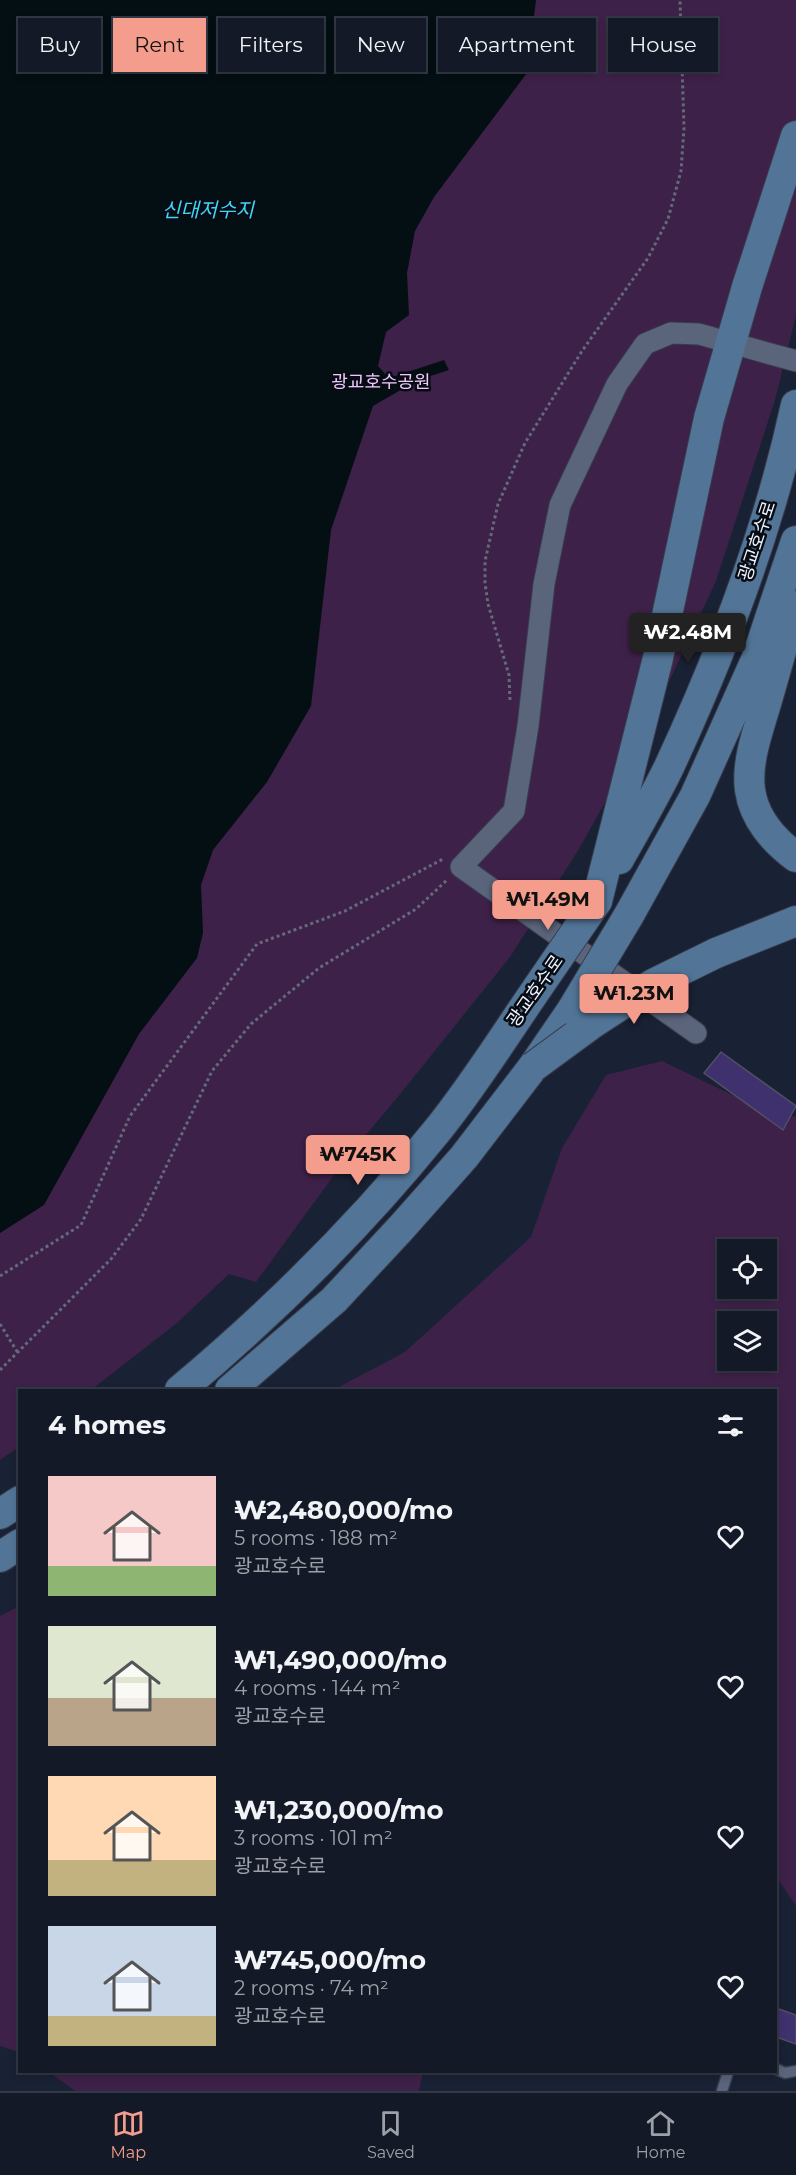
<!DOCTYPE html>
<html lang="en">
<head>
<meta charset="utf-8">
<style>
  body { margin:0; font-family:Montserrat,"Noto Sans KR",sans-serif; background:#1c222f; color:#f1f3f6; height:100vh; display:flex; flex-direction:column; font-size:22px; white-space:nowrap }
  * { box-sizing:border-box; margin:0 }
  p { font-size:20px; color:#9da0a7 }
  .icon { flex:none; width:33px; height:33px; fill:none; stroke:currentColor; stroke-width:2; stroke-linecap:round; stroke-linejoin:round }
  .map { position:relative; flex:1; overflow:hidden }
  .panel { position:absolute; left:18px; top:1389px; width:759px; height:684px; display:flex; flex-direction:column; background:#131927; border-radius:0px; box-shadow:0 3px 9px #0003,0 0 0 2px #323844 }
  .panel>* { flex:none }
  .guide { position:absolute; left:18px; top:18px; width:760px; height:54px; display:flex; gap:12px }
  .controls { position:absolute; left:717px; top:1239px; display:grid; gap:12px }
  .controls a { display:grid; place-items:center; width:60px; height:60px; border-radius:0px; background:#131927; box-shadow:0 3px 9px #0003,0 0 0 2px #323844; font-size:30px }
  .price { position:absolute; translate:-50% -51px; padding:0 14px; border-radius:6px; background:#f49d8c; color:#111; font-size:20px; line-height:39px; filter:drop-shadow(0 2px 3px #0008) }
  .price::after { content:''; position:absolute; left:50%; top:36px; width:18px; height:14px; margin-left:-9px; background:inherit; clip-path:polygon(0 0,100% 0,50% 100%) }
  .price.active { background:#222; color:#fff }
  ul { padding:0; list-style:none }
  li { display:flex; align-items:center; gap:18px; height:150px; padding:0 30px }
  li span { display:grid; place-items:center; flex:none; width:168px; height:120px; border-radius:0px; color:#555 }
  li>.icon { margin-inline-start:auto }
  span .icon { width:72px; height:72px; fill:#fffc; stroke-width:1 }
  li b { font-size:26px }
  h2 { display:flex; justify-content:space-between; align-items:center; height:72px; padding:0 30px; font-size:26px }
  .tag { padding:0 21px; border-radius:0px; background:#131927; box-shadow:0 3px 9px #0003,0 0 0 2px #323844; font-size:21px; line-height:54px }
  .tag.active { background:#f49d8c; color:#111 }
  .menu { display:flex; justify-content:space-around; align-items:center; height:84px; border-top:2px solid #323844; background:#131927; font-size:16px; color:#9da0a7 }
  .menu a { display:grid; justify-items:center; gap:3px }
  .menu .active { color:#f49d8c }
  .map>svg:first-child { display:block }
</style>
</head>
<body>
<div class="map">
<svg width="796" height="2091" viewBox="0 0 796 2091">
  <rect width="100%" height="100%" fill="#192134"/>
  <g fill="#3e2148" fill-rule="evenodd">
    <path d="M0,0H796V315L775,400L716,581L652,718L579,849L510,957L397,1098L348,1156L256,1282L229,1274L177,1323L91,1390H20L19,1447L0,1460Z"/>
    <path d="M662,1061L751,1104L796,1117V1906L776,1876V1390H333L405,1352L531,1237L562,1148L606,1075ZM728,1250H766V1288H728ZM728,1322H766V1360H728Z"/>
    <path d="M19,1606V2052L0,2046V1616Z"/>
    <path d="M49,2072H423L419,2091H75Z"/>
  </g>
  <path fill="#040f13" d="M0,0H536L527,73L434,197L415,231L407,273L409,315L386,332L378,366L389,378L444,360L449,370L418,380L373,406L331,530L311,706L267,782L213,850L201,885L203,933L197,958L139,1034L44,1205L0,1233Z"/>
  <g fill="#3f316d" stroke="#524e65" stroke-width="1.5">
    <path d="M721,1052L796,1106L783,1130L704,1073Z"/>
    <path d="M776,2008L796,2015V2044L776,2037Z"/>
  </g>
  <g fill="none" stroke-linecap="round" stroke-linejoin="round">
    <defs>
      <g id="lane">
        <path d="M776,2069L785,2073L796,2071"/>
        <path d="M722,2091L728,2072"/>
      </g>
      <path id="street" d="M696,1033L461,867L514,811L528,726L544,584L560,505L617,384L645,344L671,333L699,334L796,361"/>
      <g id="secondary">
        <path d="M793,606C785,638 776,669 767,700C759,728 746,761 750,790C754,818 774,841 796,857"/>
        <path d="M619,859C636,829 654,798 669,767C723,651 769,530 796,405"/>
        <path d="M597,901L658,658L709,418L747,287L796,136"/>
        <path d="M629,915L695,796L756,660L796,541"/>
        <path d="M716,953L796,921"/>
        <path d="M180,1390C273,1312 359,1227 436,1132C472,1088 505,1035 538,987"/>
        <path d="M230,1390L334,1300L401,1228L464,1157L533,1067L572,1010"/>
        <path d="M0,1514L20,1501"/>
        <path d="M0,1557L20,1544"/>
      </g>
    </defs>
    <use href="#lane" stroke="#383d4d" stroke-width="13"/>
    <use href="#street" stroke="#383d4d" stroke-width="23"/>
    <use href="#secondary" stroke="#383d4d" stroke-width="32"/>
    <g stroke="#636a7a" stroke-width="3" stroke-dasharray="3 3" stroke-linecap="butt">
      <path d="M510,700L509,675L488,604L485,583V561L498,504L525,443L582,351L648,258L668,219L681,171L684,128L680,0"/>
      <path d="M0,1276L81,1225L130,1116L257,944L345,911L443,859"/>
      <path d="M0,1324L18,1353"/>
      <path d="M0,1370L111,1259L141,1219L212,1071L251,1024L319,968L416,909L447,880"/>
    </g>
    <use href="#lane" stroke="#5a647b" stroke-width="10"/>
    <use href="#street" stroke="#5a647b" stroke-width="21"/>
    <use href="#secondary" stroke="#527597" stroke-width="30"/>
    <defs>
      <g id="secondary-bridge">
        <path d="M538,987L597,901"/>
        <path d="M572,1010L629,915"/>
        <path d="M533,1067L593,1023L653,984L716,953"/>
      </g>
    </defs>
    <use href="#secondary-bridge" stroke="#383d4d" stroke-width="32" stroke-linecap="butt"/>
    <use href="#secondary-bridge" stroke="#527597" stroke-width="30"/>
  </g>
  <g text-anchor="middle" dominant-baseline="central" stroke-width="5" stroke-linejoin="round" paint-order="stroke">
    <g font-size="18" fill="#edc9fb" stroke="#070b13">
      <text x="381" y="382">광교호수공원</text>
    </g>
    <g font-size="18" fill="#eef3fe" stroke="#070b13">
      <text transform="translate(757 541) rotate(-72)">광교호수로</text>
      <text transform="translate(535 991) rotate(-55)">광교호수로</text>
    </g>
    <g font-size="20" font-style="italic" fill="#3fd5f7" stroke="#070b13">
      <text x="208" y="210">신대저수지</text>
    </g>
  </g>
</svg>
<div class="controls">
<a><svg class="icon" aria-label="locate" viewBox="0 0 24 24"><circle cx="12" cy="12" r="6"/><path d="M12 2v4M12 18v4M2 12h4M18 12h4"/></svg></a>
<a><svg class="icon" aria-label="layers" viewBox="0 0 24 24"><path d="M12 4l9 5-9 5-9-5zM3 14l9 5 9-5"/></svg></a>
</div>
<b class="price active" style="left:688px;top:664px">₩2.48M</b>
<b class="price" style="left:548px;top:931px">₩1.49M</b>
<b class="price" style="left:634px;top:1025px">₩1.23M</b>
<b class="price" style="left:358px;top:1186px">₩745K</b>
<div class="guide">
<a class="tag">Buy</a>
<a class="tag active">Rent</a>
<a class="tag">Filters</a>
<a class="tag">New</a>
<a class="tag">Apartment</a>
<a class="tag">House</a>
</div>
<section class="panel">
<h2>4 homes<svg class="icon" aria-label="filters" viewBox="0 0 24 24"><path d="M4 7h16M4 17h16"/><circle cx="9" cy="7" r="2"/><circle cx="15" cy="17" r="2"/></svg></h2>
<ul>
<li><span style="background:linear-gradient(#f6c9c9 75%,#8fb573 0)"><svg class="icon" aria-label="home" viewBox="0 0 24 24"><path d="M3 11l9-7 9 7M6 9v11h12V9"/></svg></span><div><b>₩2,480,000/mo</b><p>5 rooms · 188 m²</p><p>광교호수로</p></div><svg class="icon" aria-label="heart" viewBox="0 0 24 24"><path d="M12 20l-8-8c-3-5 5-10 8-4 3-6 11-1 8 4z"/></svg></li>
<li><span style="background:linear-gradient(#dfe7d0 60%,#b9a48a 0)"><svg class="icon" aria-label="home" viewBox="0 0 24 24"><path d="M3 11l9-7 9 7M6 9v11h12V9"/></svg></span><div><b>₩1,490,000/mo</b><p>4 rooms · 144 m²</p><p>광교호수로</p></div><svg class="icon" aria-label="heart" viewBox="0 0 24 24"><path d="M12 20l-8-8c-3-5 5-10 8-4 3-6 11-1 8 4z"/></svg></li>
<li><span style="background:linear-gradient(#ffd9b3 70%,#c2b280 0)"><svg class="icon" aria-label="home" viewBox="0 0 24 24"><path d="M3 11l9-7 9 7M6 9v11h12V9"/></svg></span><div><b>₩1,230,000/mo</b><p>3 rooms · 101 m²</p><p>광교호수로</p></div><svg class="icon" aria-label="heart" viewBox="0 0 24 24"><path d="M12 20l-8-8c-3-5 5-10 8-4 3-6 11-1 8 4z"/></svg></li>
<li><span style="background:linear-gradient(#c9d6e8 75%,#c2b280 0)"><svg class="icon" aria-label="home" viewBox="0 0 24 24"><path d="M3 11l9-7 9 7M6 9v11h12V9"/></svg></span><div><b>₩745,000/mo</b><p>2 rooms · 74 m²</p><p>광교호수로</p></div><svg class="icon" aria-label="heart" viewBox="0 0 24 24"><path d="M12 20l-8-8c-3-5 5-10 8-4 3-6 11-1 8 4z"/></svg></li>
</ul>
</section>
</div>
<nav class="menu">
<a class="active"><svg class="icon" aria-label="map" viewBox="0 0 24 24"><path d="M3 6l6-2 6 2 6-2v14l-6 2-6-2-6 2zM9 4v14M15 6v14"/></svg>Map</a>
<a><svg class="icon" aria-label="saved" viewBox="0 0 24 24"><path d="M7 4h10v16l-5-4-5 4z"/></svg>Saved</a>
<a><svg class="icon" aria-label="home" viewBox="0 0 24 24"><path d="M3 11l9-7 9 7M6 9v11h12V9"/></svg>Home</a>
</nav>
</body>
</html>
